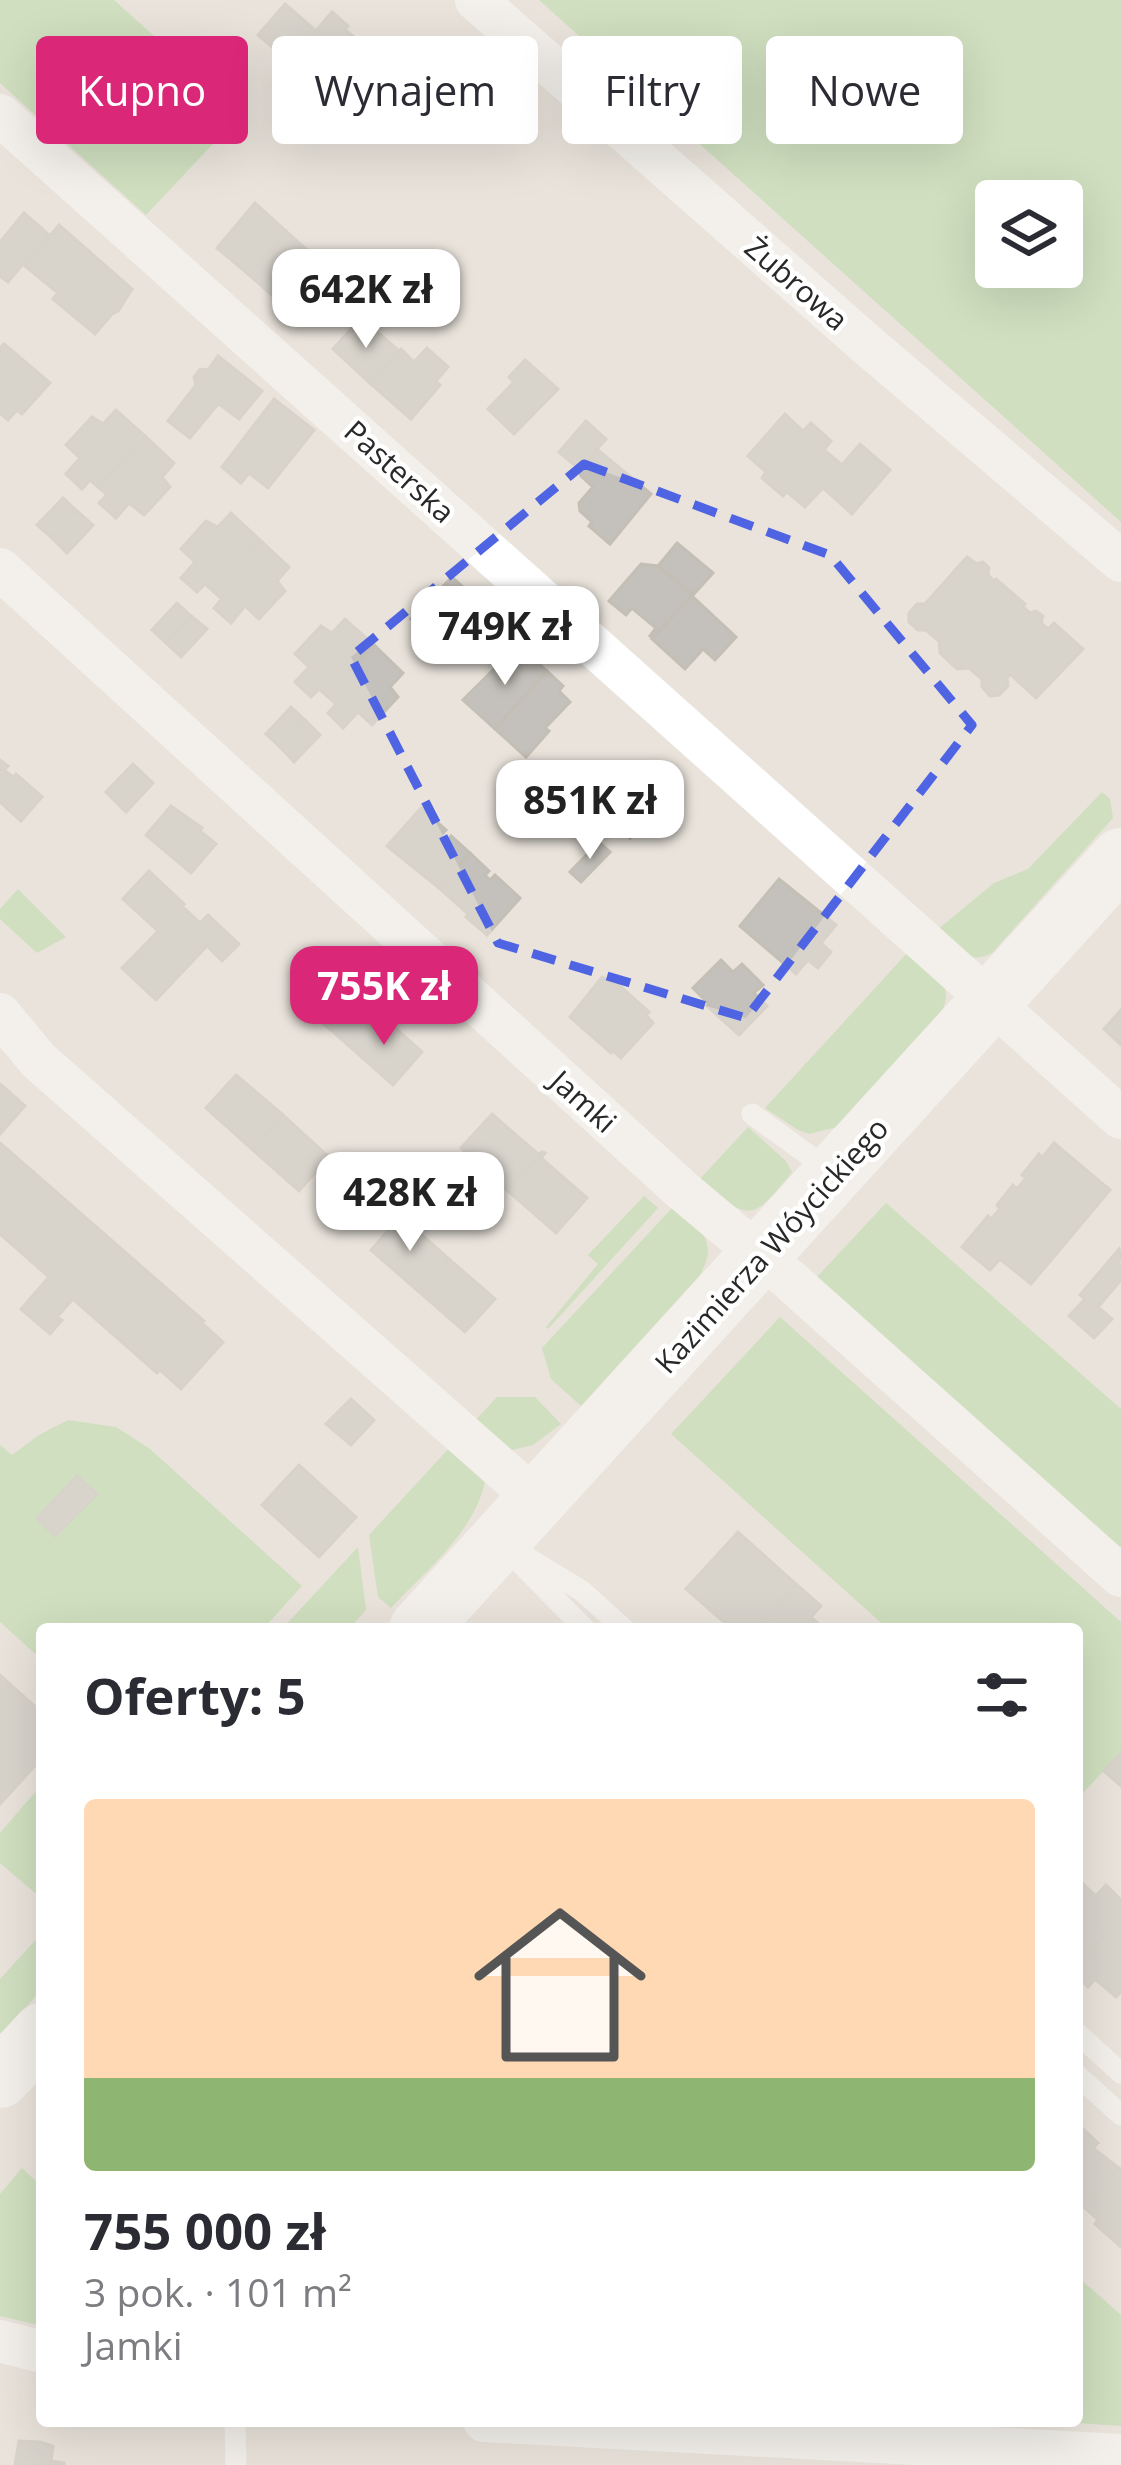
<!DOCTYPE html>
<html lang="pl">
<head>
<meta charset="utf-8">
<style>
  body { margin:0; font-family:"Open Sans",sans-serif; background:#f2f2f3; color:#2b2b33; height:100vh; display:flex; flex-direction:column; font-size:45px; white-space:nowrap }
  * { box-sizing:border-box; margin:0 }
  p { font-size:39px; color:#7c7c81 }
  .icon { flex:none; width:66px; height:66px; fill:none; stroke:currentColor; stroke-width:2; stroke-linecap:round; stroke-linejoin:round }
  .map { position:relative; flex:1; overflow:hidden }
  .details { position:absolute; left:36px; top:1623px; width:1047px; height:804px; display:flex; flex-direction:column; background:#fff; border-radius:12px; box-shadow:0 12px 48px #0002 }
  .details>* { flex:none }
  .banner { position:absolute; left:36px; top:36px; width:1050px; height:108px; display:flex; gap:24px }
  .buttons { position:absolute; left:975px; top:180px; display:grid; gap:24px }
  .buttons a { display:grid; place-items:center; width:108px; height:108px; border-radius:12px; background:#fff; box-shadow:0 12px 48px #0002; font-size:60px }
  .price { position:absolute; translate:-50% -102px; padding:0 27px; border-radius:24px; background:#fff; color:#222; font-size:39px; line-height:78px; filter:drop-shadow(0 3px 6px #0008) }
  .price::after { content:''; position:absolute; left:50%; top:72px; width:36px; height:27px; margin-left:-18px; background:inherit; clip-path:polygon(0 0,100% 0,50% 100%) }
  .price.active { background:#db2777; color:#fff }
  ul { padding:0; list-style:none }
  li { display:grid; align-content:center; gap:24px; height:636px; padding:0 48px }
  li+li { border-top:3px solid #e1e1e2 }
  li span { display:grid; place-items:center; height:372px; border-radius:12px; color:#555 }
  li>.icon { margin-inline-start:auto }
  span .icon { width:216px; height:216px; fill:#fffc; stroke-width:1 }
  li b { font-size:51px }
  h2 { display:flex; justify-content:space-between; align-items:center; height:144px; padding:0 48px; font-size:51px }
  .chip { padding:0 42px; border-radius:12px; background:#fff; box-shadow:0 12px 48px #0002; font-size:42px; line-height:108px }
  .chip.active { background:#db2777; color:#fff }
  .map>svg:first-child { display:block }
</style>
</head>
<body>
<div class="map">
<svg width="1121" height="2465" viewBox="0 0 1121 2465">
  <rect width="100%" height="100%" fill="#e9e3db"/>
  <g fill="#b0d99e" fill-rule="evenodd">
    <path d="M0,0H114L241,114L146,215L0,83Z"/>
    <path d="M539,0H1121V522ZM996,201H1062V267H996Z"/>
    <path d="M1102,792L1110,799L1113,818L992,953C966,966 955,948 937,930L994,883L1028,869Z"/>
    <path d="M18,889L66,937L37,953L0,919V909Z"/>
    <path d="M910,950C932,970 955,980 942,1012L837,1127L809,1134L798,1130L765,1108Z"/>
    <path d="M748,1127L786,1161L792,1172C751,1224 749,1220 699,1180Z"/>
    <path d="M644,1196L658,1208L548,1329L546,1327L598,1264L588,1255Z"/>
    <path d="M886,1203L1121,1409V1552L815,1279Z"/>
    <path d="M673,1207C699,1231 720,1238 700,1275L581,1406L551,1379L542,1348Z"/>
    <path d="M780,1317L1121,1622V1753L1077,1799V1629H888L671,1434Z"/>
    <path d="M497,1397H535L561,1424L533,1445L507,1451L472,1424Z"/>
    <path d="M68,1420L116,1427L150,1449L302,1586L263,1629H42V1660L0,1622V1445L12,1455L39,1435Z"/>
    <path d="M453,1444L486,1477C476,1532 427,1569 391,1608L378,1597L369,1535Z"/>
    <path d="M358,1547L366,1610L349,1629H282Z"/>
    <path d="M42,1784V1899L0,1863V1833Z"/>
    <path d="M42,1933V1989L0,2037V1979Z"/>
    <path d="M22,2168L42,2187V2326L0,2316V2194Z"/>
    <path d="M1077,2276L1121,2315V2426L1046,2421H1077Z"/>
  </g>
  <g fill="#c4c0bb" stroke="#c3bfb5" stroke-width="3">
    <path d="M285,4L316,31L332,12L348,26L345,30L381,57L365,75L373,82L349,112L341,104L324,123L309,108L307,111L297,110L289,102L290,93L274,79L289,61L258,35Z"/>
    <path d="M255,203L286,231L248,274L217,248Z"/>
    <path d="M24,213L48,234L8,282L0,276V242Z"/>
    <path d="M59,225L132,289L118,311L112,314L95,334L53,299L58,293L25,266Z"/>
    <path d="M286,231L314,256L276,299L248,274Z"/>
    <path d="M377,256L396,276L373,298L354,278Z"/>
    <path d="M361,318L399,351L371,384L333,349Z"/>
    <path d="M4,344L50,383L22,414L17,410L8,420L0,413V348Z"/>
    <path d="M427,348L448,367L436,381L440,385L411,419L371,384L401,349L414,362Z"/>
    <path d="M218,356L242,375L190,438L168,421L196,385L194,377L200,369L208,370Z"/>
    <path d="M525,360L558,389L514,434L488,409L514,382L509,377Z"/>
    <path d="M242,375L262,391L239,419L219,404Z"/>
    <path d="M274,399L314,430L268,488L249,473L241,483L222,467Z"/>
    <path d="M116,410L145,436L98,487L90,480L82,489L66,474L80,458L66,445L92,417L103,424Z"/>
    <path d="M785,414L803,431L811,423L831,441L824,450L842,465L860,444L890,470L852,514L823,488L805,507L787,492L783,496L762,478L766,472L748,456Z"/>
    <path d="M586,421L606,439L579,469L559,452Z"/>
    <path d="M145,436L174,463L162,477L170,487L144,515L129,503L116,518L99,503L107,495L98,487Z"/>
    <path d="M598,450L651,494L610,544L589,526L592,522L580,511L579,503L593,487L581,476L579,469Z"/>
    <path d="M63,498L77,511L52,538L37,525Z"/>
    <path d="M77,511L93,525L67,553L52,538Z"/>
    <path d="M231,513L260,540L214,592L205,584L197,592L181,578L195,562L181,549L206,521L218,527Z"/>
    <path d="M260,540L289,567L277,581L285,591L259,619L245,606L231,623L214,608L222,599L214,592Z"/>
    <path d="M677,543L713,573L693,595L658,566Z"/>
    <path d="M967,557L977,564L983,562L989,568L988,575L994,581L996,579L1025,604L1023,607L1030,613L1036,611L1043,616L1041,623L1048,629L1054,623L1083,649L1036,698L1010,674L1007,678L1008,686L999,695L990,696L982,687V679L969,668L957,669L940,653L939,641L926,630H918L909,622V613L917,604H925Z"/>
    <path d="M641,564L658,566L693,595L653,638L650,636L656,628L632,608L626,615L609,601Z"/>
    <path d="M452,577L495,616L456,660L411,619Z"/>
    <path d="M692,596L736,637L715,660L703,649L685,669L652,639Z"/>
    <path d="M177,603L191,616L166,643L152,630Z"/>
    <path d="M191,616L207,629L181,657L166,643Z"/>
    <path d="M345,619L374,645L327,696L319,689L311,697L295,682L309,667L295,654L321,626L332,633Z"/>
    <path d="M374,645L403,673L390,687L398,697L372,725L358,712L343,728L328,713L336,704L327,696Z"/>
    <path d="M513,650L525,661L530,656L547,671L495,729L463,700Z"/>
    <path d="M547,671L563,686L559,691L570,702L545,728L549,731L526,757L495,729Z"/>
    <path d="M291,707L305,720L280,747L266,734Z"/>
    <path d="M305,720L320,735L294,762L280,747Z"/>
    <path d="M0,760L8,766L4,770L13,777L16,774L42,797L21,821L0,802Z"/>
    <path d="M133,764L153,783L126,812L106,792Z"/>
    <path d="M645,772L670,795L630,838L613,822L632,802L624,794Z"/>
    <path d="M171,806L202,828L200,831L216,844L191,873L146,835Z"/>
    <path d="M421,808L446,830L440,836L446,842L451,836L470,853L439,888L387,846Z"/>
    <path d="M599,842L610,852L581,882L570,872Z"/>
    <path d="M470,853L489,871L485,875L490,880L495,875L520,898L487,935L466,917L468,914L439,888Z"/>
    <path d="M149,871L184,904L182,906L200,923L208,915L239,944L222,961L207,946L172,983L138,952L158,931L123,899Z"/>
    <path d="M779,879L836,925L821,943L831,952L818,968L808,960L796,974L740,926Z"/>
    <path d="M138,952L172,983L156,1000L122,968Z"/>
    <path d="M721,960L733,972L742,964L763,985L754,993L767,1006L739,1035L707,1006L709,1004L693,988Z"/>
    <path d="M330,970L375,1010L347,1044L300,1003Z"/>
    <path d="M602,977L607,981L610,977L649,1012L646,1015L653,1023L621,1058L613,1051L611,1053L570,1017Z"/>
    <path d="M375,1010L422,1052L393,1085L347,1044Z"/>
    <path d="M1121,1010V1045L1104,1029Z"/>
    <path d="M236,1075L283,1115L253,1150L206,1108Z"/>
    <path d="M0,1084L25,1106L0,1134Z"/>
    <path d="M492,1114L538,1154L543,1152L508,1191L461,1148Z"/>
    <path d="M283,1115L329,1157L299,1191L253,1150Z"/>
    <path d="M0,1143L204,1321L202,1323L223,1342L181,1389L160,1370L157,1373L73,1299L57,1317L62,1320L50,1334L21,1309L49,1277L0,1234Z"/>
    <path d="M1054,1143L1110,1190L1031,1284L1000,1259L990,1270L962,1247L988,1216L991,1219L1000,1209L997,1205L1013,1185L1017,1189L1026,1178L1022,1175L1039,1154L1042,1158Z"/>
    <path d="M543,1152L545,1153L541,1158L587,1198L556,1233L508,1191Z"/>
    <path d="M401,1216L449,1259L418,1291L371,1250Z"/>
    <path d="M1119,1249L1121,1259L1118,1263L1121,1266V1280L1098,1307L1112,1319L1094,1338L1069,1316L1085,1299L1080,1295Z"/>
    <path d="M449,1259L495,1299L465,1332L418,1291Z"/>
    <path d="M351,1399L374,1420L351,1445L326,1424Z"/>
    <path d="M299,1465L356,1517L319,1557L262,1505Z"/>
    <path d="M77,1476L97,1494L55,1536L37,1518Z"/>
    <path d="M738,1532L796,1584L756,1629H720L725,1623L686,1589Z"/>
    <path d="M796,1584L821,1606L811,1617L824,1629H756Z"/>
    <path d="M0,1675L42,1713V1758L0,1804Z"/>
    <path d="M1121,1753V1786L1104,1771Z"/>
    <path d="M1083,1884L1096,1896L1106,1885L1121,1900V1917L1077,1966V1891Z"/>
    <path d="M1121,1917V1992L1116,1997L1095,1979L1088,1987L1077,1976V1966Z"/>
    <path d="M1078,2124L1098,2143L1093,2148L1119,2168L1084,2207L1077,2201Z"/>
    <path d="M1119,2168L1121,2170V2247L1095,2224L1098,2220L1084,2207Z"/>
    <path d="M19,2441L40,2442L53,2446L51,2461L64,2463V2465H15Z"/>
  </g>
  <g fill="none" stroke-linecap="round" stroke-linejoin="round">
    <g stroke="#fff" stroke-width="21">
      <path d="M752,1114L829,1170"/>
      <path d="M505,1544L582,1591L624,1629"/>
      <path d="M518,1561L585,1629"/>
      <path d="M1077,2033L1121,2073"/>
      <path d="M1077,2075L1121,2115"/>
      <path d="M235,2421L236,2465"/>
    </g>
    <g stroke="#fff" stroke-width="42">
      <path d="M476,0L865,343L1121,561"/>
      <path d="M0,115L1121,1118"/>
      <path d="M0,569L682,1190L792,1282L1121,1576"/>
      <path d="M0,1014L38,1060L537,1500"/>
      <path d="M0,2341L42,2352"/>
      <path d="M484,2421L1121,2455"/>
    </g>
    <g stroke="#fff" stroke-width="60">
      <path d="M419,1629L1121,858"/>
      <path d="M0,2078L42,2033"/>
    </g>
  </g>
  <path d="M0 0H1121V2465H0ZM584,464L830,555L972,725L746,1018L498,943L351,657Z" fill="#e9e3db" fill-opacity=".55" fill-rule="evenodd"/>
  <path fill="none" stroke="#4e64e3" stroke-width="9" stroke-dasharray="24 15" stroke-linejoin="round" d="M584,464L830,555L972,725L746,1018L498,943L351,657Z"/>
  <g text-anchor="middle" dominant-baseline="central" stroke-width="9" stroke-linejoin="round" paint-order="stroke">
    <g font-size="30" fill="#282828" stroke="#fff">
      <text transform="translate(797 283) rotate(41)">Żubrowa</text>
      <text transform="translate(400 471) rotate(42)">Pasterska</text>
      <text transform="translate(584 1101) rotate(42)">Jamki</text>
      <text transform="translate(771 1245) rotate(-48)">Kazimierza Wóycickiego</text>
    </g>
  </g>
</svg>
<div class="buttons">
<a><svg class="icon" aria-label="layers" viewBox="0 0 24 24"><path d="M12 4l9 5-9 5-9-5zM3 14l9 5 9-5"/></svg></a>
</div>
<b class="price" style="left:366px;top:351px">642K zł</b>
<b class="price" style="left:505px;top:688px">749K zł</b>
<b class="price" style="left:590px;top:862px">851K zł</b>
<b class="price active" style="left:384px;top:1048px">755K zł</b>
<b class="price" style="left:410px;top:1254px">428K zł</b>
<div class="banner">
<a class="chip active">Kupno</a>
<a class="chip">Wynajem</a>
<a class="chip">Filtry</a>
<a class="chip">Nowe</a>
</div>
<section class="details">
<h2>Oferty: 5<svg class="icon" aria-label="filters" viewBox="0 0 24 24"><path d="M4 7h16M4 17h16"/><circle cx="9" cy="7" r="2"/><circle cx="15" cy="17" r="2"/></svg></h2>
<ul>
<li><span style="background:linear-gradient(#ffd9b3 75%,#8fb573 0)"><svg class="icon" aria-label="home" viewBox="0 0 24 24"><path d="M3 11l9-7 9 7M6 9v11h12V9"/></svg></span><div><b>755 000 zł</b><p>3 pok. · 101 m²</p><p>Jamki</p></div></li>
</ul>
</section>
</div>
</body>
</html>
